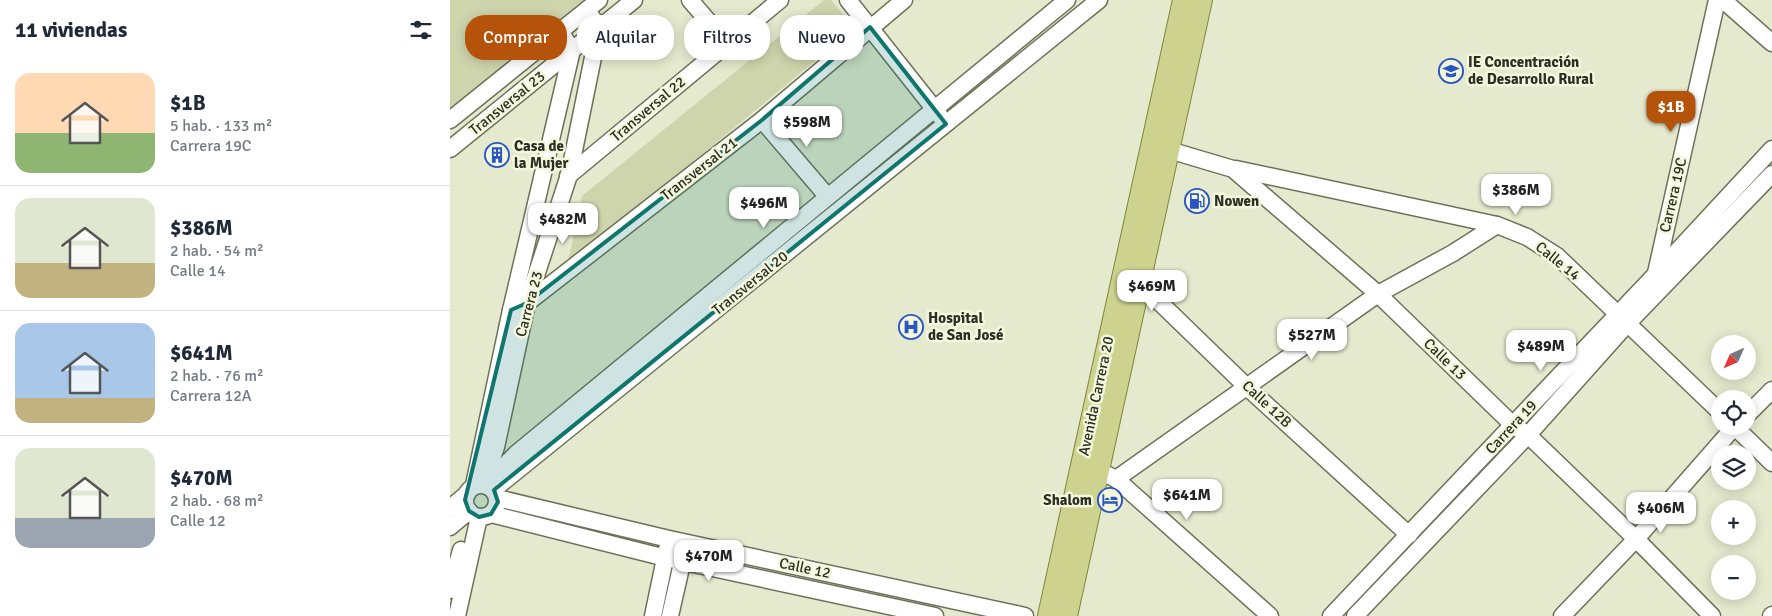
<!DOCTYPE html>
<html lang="es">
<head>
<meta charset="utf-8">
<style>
  body { margin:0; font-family:Signika,sans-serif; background:#f2f2f3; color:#1f2937; height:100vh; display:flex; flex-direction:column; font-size:19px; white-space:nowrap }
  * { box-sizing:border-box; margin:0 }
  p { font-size:16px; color:#747a83 }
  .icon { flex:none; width:28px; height:28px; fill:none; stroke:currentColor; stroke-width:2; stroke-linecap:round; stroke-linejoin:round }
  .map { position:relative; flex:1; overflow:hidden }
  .sheet { display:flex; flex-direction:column; background:#fff; width:450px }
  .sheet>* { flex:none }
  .guide { position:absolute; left:15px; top:15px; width:475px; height:45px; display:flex; gap:10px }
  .needle { width:32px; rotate:225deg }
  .fabs { position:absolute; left:1261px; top:335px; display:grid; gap:10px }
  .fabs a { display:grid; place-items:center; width:45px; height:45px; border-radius:50%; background:#fff; box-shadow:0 2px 12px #0003; font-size:25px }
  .price { position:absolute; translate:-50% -42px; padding:0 11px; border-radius:10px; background:#fff; color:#222; font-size:16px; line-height:32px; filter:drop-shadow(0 1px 2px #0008) }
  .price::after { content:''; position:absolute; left:50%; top:30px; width:15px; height:11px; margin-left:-8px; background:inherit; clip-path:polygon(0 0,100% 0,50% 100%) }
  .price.on { background:#b45309; color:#fff }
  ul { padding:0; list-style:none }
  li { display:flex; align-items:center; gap:15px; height:125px; padding:0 15px }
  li+li { border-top:1px solid #e0e1e3 }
  li span { display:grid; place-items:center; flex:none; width:140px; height:100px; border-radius:15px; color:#555 }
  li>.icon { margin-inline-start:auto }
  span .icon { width:60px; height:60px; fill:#fffc; stroke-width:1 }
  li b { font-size:21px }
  h2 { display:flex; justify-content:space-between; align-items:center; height:60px; padding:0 15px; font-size:21px }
  .pill { padding:0 18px; border-radius:20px; background:#fff; box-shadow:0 2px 12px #0003; font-size:18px; line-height:45px }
  .pill.on { background:#b45309; color:#fff }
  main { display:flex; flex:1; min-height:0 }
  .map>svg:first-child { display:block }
</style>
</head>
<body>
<main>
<section class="sheet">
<h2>11 viviendas<svg class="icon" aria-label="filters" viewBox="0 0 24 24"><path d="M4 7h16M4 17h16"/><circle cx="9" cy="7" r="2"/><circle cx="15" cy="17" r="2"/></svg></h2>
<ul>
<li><span style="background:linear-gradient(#ffd9b3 60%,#8fb573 0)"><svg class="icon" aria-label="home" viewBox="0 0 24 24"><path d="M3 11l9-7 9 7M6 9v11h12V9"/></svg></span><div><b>$1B</b><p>5 hab. · 133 m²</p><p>Carrera 19C</p></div></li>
<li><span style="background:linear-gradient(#dfe7d0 65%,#c2b280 0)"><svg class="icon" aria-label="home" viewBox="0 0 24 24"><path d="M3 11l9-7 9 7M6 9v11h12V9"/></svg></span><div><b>$386M</b><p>2 hab. · 54 m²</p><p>Calle 14</p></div></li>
<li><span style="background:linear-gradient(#a9c7e8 75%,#c2b280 0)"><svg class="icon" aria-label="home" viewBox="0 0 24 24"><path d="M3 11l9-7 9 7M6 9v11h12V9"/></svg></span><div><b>$641M</b><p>2 hab. · 76 m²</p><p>Carrera 12A</p></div></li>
<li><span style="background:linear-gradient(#dfe7d0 70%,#9aa5b1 0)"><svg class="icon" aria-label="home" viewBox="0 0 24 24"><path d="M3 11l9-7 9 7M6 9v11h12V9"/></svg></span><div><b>$470M</b><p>2 hab. · 68 m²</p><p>Calle 12</p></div></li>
</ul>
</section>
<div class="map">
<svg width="1322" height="616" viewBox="0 0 1322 616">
  <rect width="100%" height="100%" fill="#e5eace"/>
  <g fill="#ced4ab">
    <path d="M0,0H147L0,123Z"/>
    <path d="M374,0H381L405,28L117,266L132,196Z"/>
  </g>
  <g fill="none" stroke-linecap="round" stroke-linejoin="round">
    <defs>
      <g id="minor">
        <path d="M240,0L277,43"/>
        <path d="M398,0L490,116"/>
        <path d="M1273,0L1322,43"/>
        <path d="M0,120L149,0"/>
        <path d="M312,120L377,196"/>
        <path d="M0,149L184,0"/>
        <path d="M707,149L719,150L783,169L928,294L1063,425L1078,435L1186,539L1262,616"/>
        <path d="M786,169L1047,225L1077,237L1107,256L1270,412"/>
        <path d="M118,176L330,0"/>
        <path d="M1206,273L1267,0"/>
        <path d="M680,281L690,285L700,293L798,388L959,535"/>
        <path d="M61,310L77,303L312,120L454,0"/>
        <path d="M1298,414L1322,390"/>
        <path d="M1284,426L1322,463"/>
        <path d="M658,475L666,479L820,616"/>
        <path d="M666,479L928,294L1003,253L1047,225"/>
        <path d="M33,483L46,447L77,303L119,175L149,28L137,10"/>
        <circle cx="31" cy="501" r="16"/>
        <path d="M24,485L61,310L122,50L110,31"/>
        <path d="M35,485L67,453L617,0"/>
        <path d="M43,490L649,0"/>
        <path d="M47,498L219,539L575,616"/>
        <path d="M0,508L17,494"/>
        <path d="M41,514L216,558L485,616"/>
        <path d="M0,527L19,511"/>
        <path d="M0,590L11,550"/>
        <path d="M7,616L29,517"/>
        <path d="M203,616L217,549"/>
        <path d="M220,616L235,550"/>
        <path d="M881,616L1206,274L1322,149"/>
        <path d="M905,616L1078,435L1178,323L1322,174"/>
        <path d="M1112,616L1186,539L1285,426"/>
        <path d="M1321,616L1322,615"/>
      </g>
      <g id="major">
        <path d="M598,616L733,0"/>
        <path d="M617,616L752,0"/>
      </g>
    </defs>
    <use href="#minor" stroke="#6d7158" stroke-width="19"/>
    <use href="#major" stroke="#7f8537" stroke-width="22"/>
    <use href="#minor" stroke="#fff" stroke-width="16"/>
    <use href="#major" stroke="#cdd38e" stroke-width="20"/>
  </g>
  <path fill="#0f766e" fill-opacity="0.2" stroke="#0f766e" stroke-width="4" stroke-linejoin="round" d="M420,27L496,124L44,490L48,502L41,514L29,517L19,511L15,500L61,310L77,303L312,120Z"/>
  <defs>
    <symbol id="school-ring" viewBox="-11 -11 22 22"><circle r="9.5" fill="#f3f7db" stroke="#2956c4" stroke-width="1.5"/><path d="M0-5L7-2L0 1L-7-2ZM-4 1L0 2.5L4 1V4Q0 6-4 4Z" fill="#2956c4"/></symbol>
    <symbol id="building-ring" viewBox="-11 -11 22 22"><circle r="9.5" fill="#f3f7db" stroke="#2956c4" stroke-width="1.5"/><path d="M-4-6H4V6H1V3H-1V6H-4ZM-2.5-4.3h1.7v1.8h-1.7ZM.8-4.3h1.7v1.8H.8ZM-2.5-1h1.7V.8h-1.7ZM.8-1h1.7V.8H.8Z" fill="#2956c4"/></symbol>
    <symbol id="fuel-ring" viewBox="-11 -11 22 22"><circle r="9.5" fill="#f3f7db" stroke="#2956c4" stroke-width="1.5"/><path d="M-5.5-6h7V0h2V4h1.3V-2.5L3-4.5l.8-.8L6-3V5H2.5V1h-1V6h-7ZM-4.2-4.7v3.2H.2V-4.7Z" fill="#2956c4"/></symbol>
    <symbol id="hospital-ring" viewBox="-11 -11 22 22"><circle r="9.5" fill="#f3f7db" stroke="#2956c4" stroke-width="1.5"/><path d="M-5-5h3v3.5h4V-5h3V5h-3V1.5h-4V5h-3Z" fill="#2956c4"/></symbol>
    <symbol id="hotel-ring" viewBox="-11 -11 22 22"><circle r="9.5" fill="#f3f7db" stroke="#2956c4" stroke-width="1.5"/><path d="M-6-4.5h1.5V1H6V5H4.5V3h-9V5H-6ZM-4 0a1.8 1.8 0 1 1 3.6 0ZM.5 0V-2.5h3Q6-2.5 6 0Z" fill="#2956c4"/></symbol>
  </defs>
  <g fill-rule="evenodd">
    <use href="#school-ring" x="987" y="57" width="28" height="28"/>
    <use href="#building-ring" x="33" y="141" width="28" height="28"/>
    <use href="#fuel-ring" x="733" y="187" width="28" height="28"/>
    <use href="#hospital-ring" x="447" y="313" width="28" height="28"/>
    <use href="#hotel-ring" x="646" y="486" width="28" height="28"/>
  </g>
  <g text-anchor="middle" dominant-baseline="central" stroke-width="5" stroke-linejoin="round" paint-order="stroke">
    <g font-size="15" font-weight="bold" fill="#2c2d23" stroke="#f3f7db" text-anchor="start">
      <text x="1018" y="62">IE Concentración<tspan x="1018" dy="17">de Desarrollo Rural</tspan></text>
      <text x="64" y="146">Casa de<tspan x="64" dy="17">la Mujer</tspan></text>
      <text x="764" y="201">Nowen</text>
      <text x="478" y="318">Hospital<tspan x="478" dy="17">de San José</tspan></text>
      <text x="642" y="500" text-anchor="end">Shalom</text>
    </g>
    <g font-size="15" fill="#2c2d23" stroke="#f3f7db">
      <text transform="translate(57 103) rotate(-39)">Transversal 23</text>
      <text transform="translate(198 109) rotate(-40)">Transversal 22</text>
      <text transform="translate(249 169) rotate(-38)">Transversal 21</text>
      <text transform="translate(1223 195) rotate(-77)">Carrera 19C</text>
      <text transform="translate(1108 261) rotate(39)">Calle 14</text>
      <text transform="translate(300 283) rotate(-39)">Transversal 20</text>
      <text transform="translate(79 304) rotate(-75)">Carrera 23</text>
      <text transform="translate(995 359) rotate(44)">Calle 13</text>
      <text transform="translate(646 396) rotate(-78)">Avenida Carrera 20</text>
      <text transform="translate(817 404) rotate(43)">Calle 12B</text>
      <text transform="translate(1061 427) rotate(-47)">Carrera 19</text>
      <text transform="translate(355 568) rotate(12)">Calle 12</text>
    </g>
  </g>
</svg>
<div class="fabs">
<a><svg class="needle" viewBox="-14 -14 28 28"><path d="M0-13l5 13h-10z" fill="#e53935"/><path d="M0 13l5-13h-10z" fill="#747a83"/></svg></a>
<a><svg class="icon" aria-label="locate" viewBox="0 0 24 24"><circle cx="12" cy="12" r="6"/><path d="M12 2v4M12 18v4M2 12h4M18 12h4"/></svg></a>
<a><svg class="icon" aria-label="layers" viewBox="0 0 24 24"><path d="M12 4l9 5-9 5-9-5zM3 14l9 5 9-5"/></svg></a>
<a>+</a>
<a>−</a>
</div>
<b class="price on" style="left:1221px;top:133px">$1B</b>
<b class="price" style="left:357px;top:148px">$598M</b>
<b class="price" style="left:1066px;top:216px">$386M</b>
<b class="price" style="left:314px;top:229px">$496M</b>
<b class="price" style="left:113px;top:245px">$482M</b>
<b class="price" style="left:702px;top:312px">$469M</b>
<b class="price" style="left:862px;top:361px">$527M</b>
<b class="price" style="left:1091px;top:372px">$489M</b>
<b class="price" style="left:737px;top:521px">$641M</b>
<b class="price" style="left:1211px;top:534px">$406M</b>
<b class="price" style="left:259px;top:582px">$470M</b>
<div class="guide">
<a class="pill on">Comprar</a>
<a class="pill">Alquilar</a>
<a class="pill">Filtros</a>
<a class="pill">Nuevo</a>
</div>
</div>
</main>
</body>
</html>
